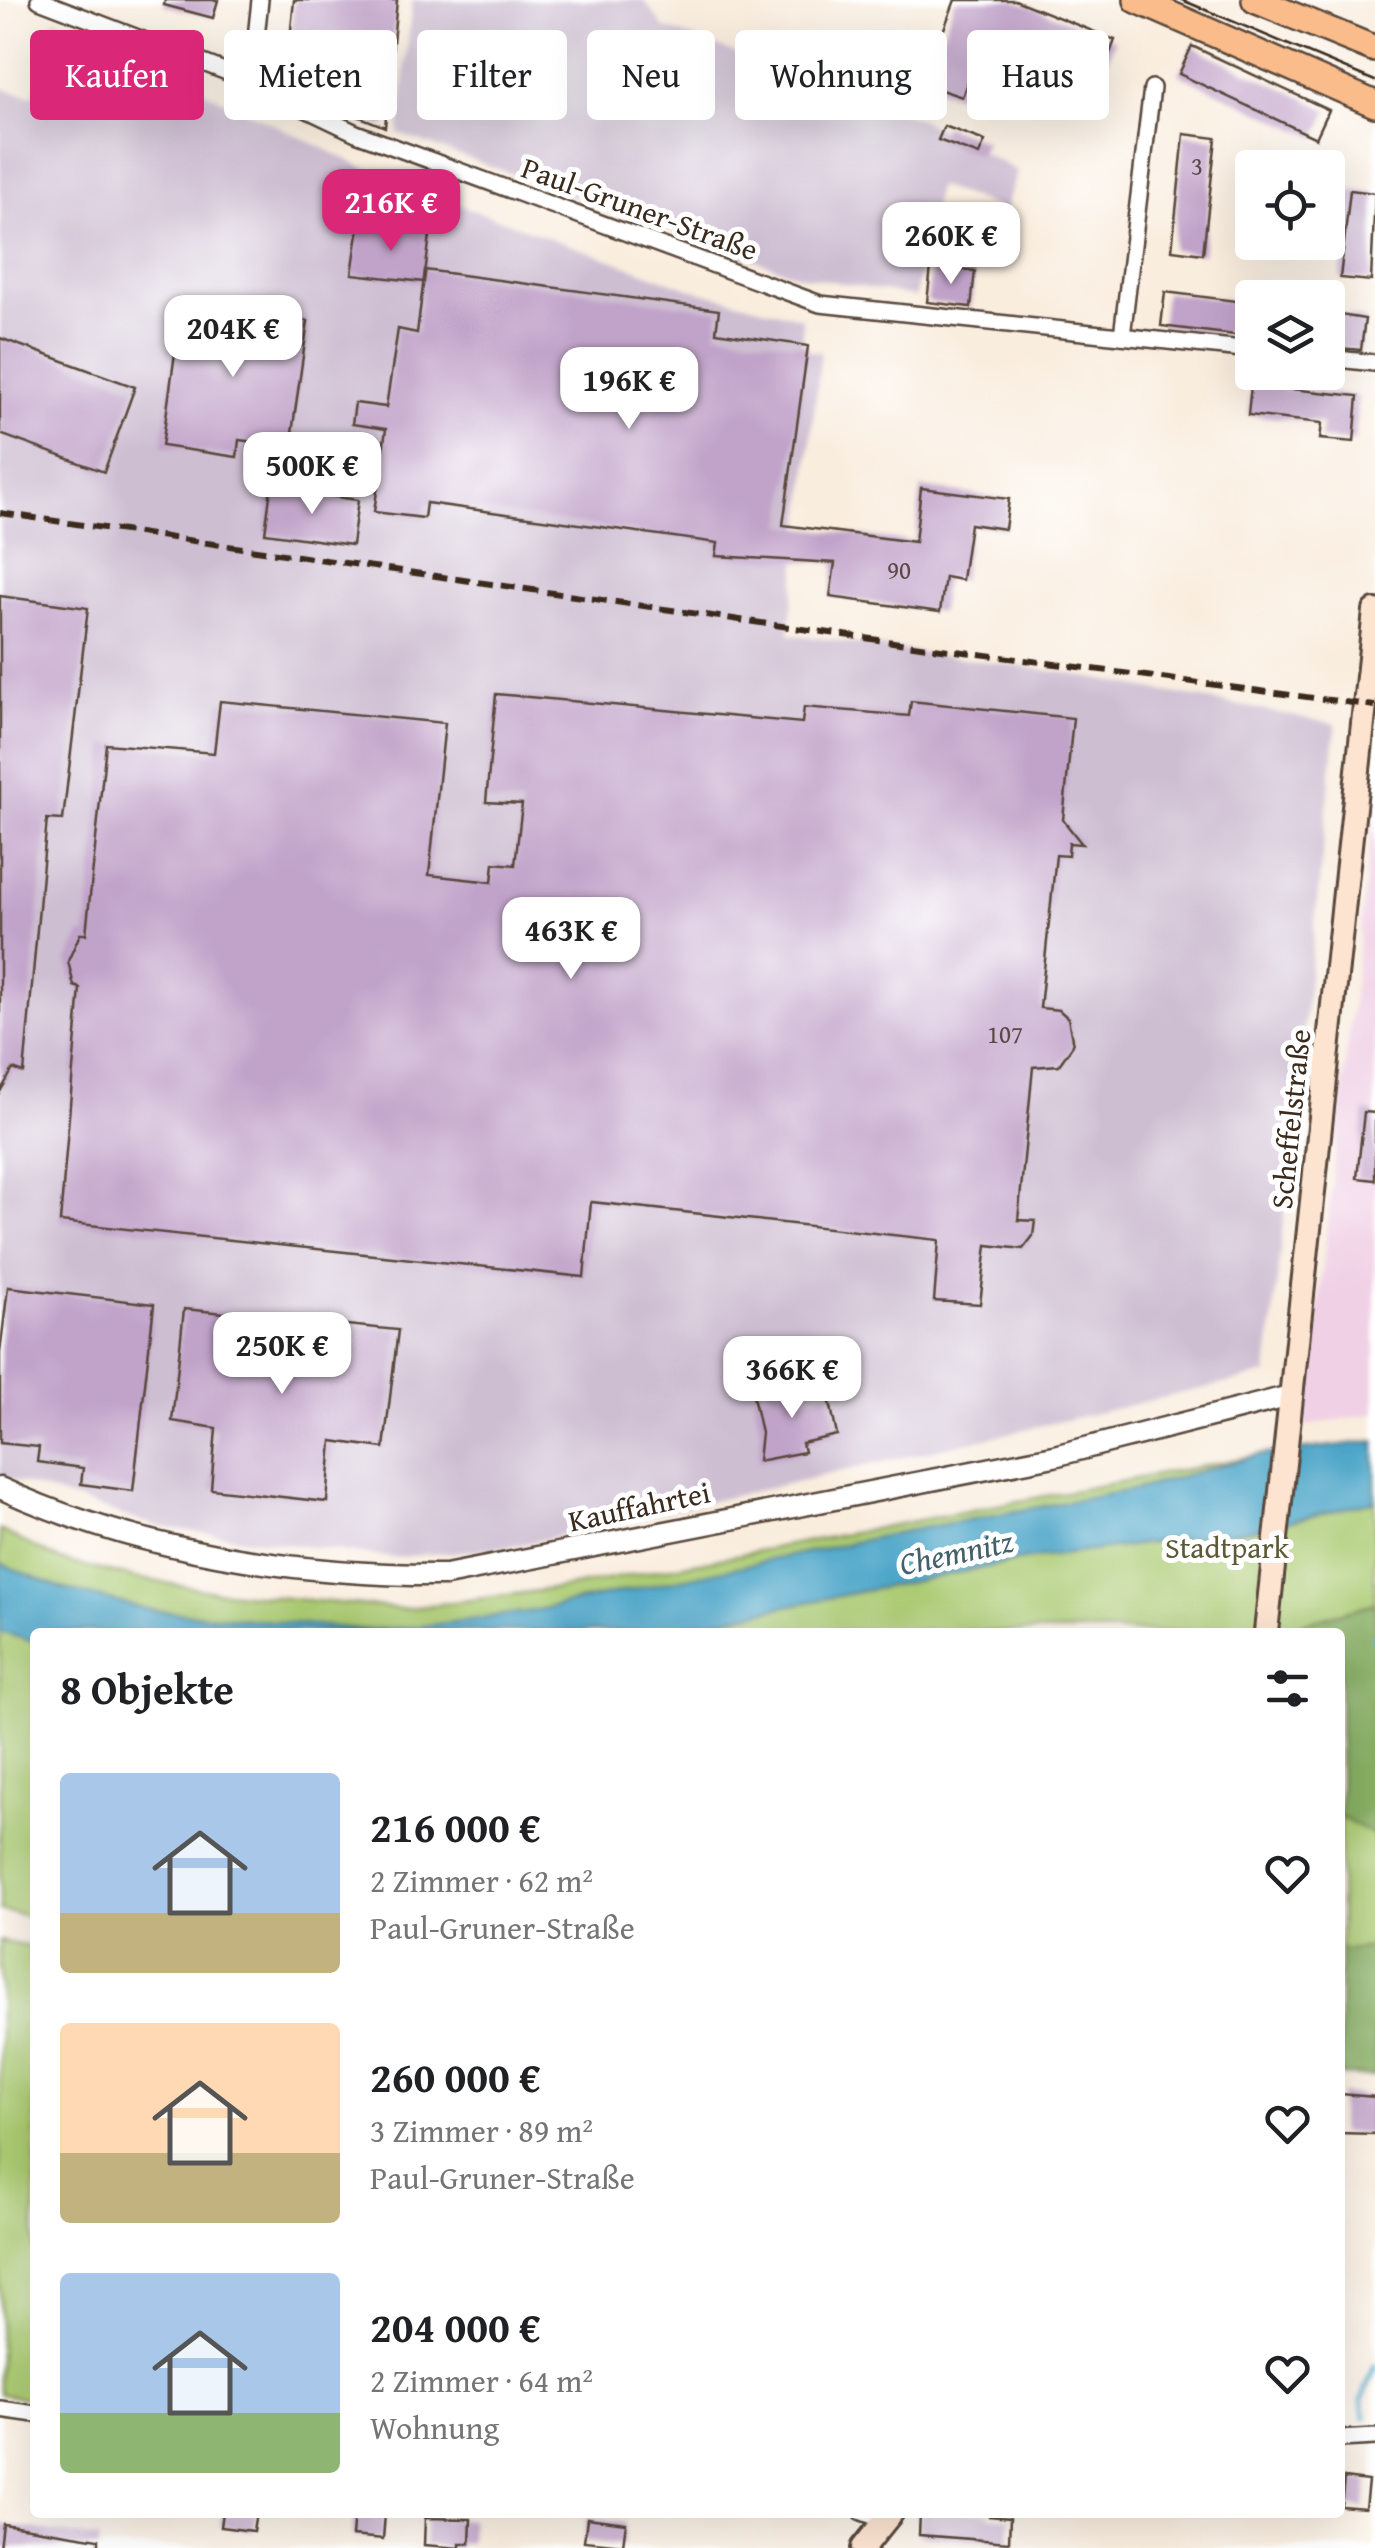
<!DOCTYPE html>
<html lang="de">
<head>
<meta charset="utf-8">
<style>
  body { margin:0; font-family:"Gentium Book Plus",serif; background:#f6f6f6; color:#202124; height:100vh; display:flex; flex-direction:column; font-size:38px; white-space:nowrap }
  * { box-sizing:border-box; margin:0 }
  p { font-size:32px; color:#757577 }
  .icon { flex:none; width:55px; height:55px; fill:none; stroke:currentColor; stroke-width:2; stroke-linecap:round; stroke-linejoin:round }
  .map { position:relative; flex:1; overflow:hidden }
  .sheet { position:absolute; left:30px; top:1628px; width:1315px; height:890px; display:flex; flex-direction:column; background:#fff; border-radius:10px; box-shadow:0 10px 40px #0002 }
  .sheet>* { flex:none }
  .guide { position:absolute; left:30px; top:30px; width:1315px; height:90px; display:flex; gap:20px }
  .fabs { position:absolute; left:1235px; top:150px; display:grid; gap:20px }
  .fabs a { display:grid; place-items:center; width:110px; height:110px; border-radius:10px; background:#fff; box-shadow:0 10px 40px #0002; font-size:50px }
  .price { position:absolute; translate:-50% -85px; padding:0 22px; border-radius:20px; background:#fff; color:#222; font-size:32px; line-height:65px; filter:drop-shadow(0 2px 5px #0008) }
  .price::after { content:''; position:absolute; left:50%; top:60px; width:30px; height:22px; margin-left:-15px; background:inherit; clip-path:polygon(0 0,100% 0,50% 100%) }
  .price.selected { background:#db2777; color:#fff }
  ul { padding:0; list-style:none }
  li { display:flex; align-items:center; gap:30px; height:250px; padding:0 30px }
  li span { display:grid; place-items:center; flex:none; width:280px; height:200px; border-radius:10px; color:#555 }
  li>.icon { margin-inline-start:auto }
  span .icon { width:120px; height:120px; fill:#fffc; stroke-width:1 }
  li b { font-size:42px }
  h2 { display:flex; justify-content:space-between; align-items:center; height:120px; padding:0 30px; font-size:42px }
  .pill { padding:0 35px; border-radius:10px; background:#fff; box-shadow:0 10px 40px #0002; font-size:35px; line-height:90px }
  .pill.selected { background:#db2777; color:#fff }
  .map>svg:first-child { display:block }
</style>
</head>
<body>
<div class="map">
<svg width="1375" height="2548" viewBox="0 0 1375 2548">
  <rect width="100%" height="100%" fill="#fff"/>
  <filter id="ink" filterUnits="userSpaceOnUse"><feTurbulence type="fractalNoise" baseFrequency=".01" numOctaves="2"/><feDisplacementMap in="SourceGraphic" scale="20" xChannelSelector="R" yChannelSelector="G"/><feConvolveMatrix kernelMatrix="1 2 1 2 8 2 1 2 1" color-interpolation-filters="sRGB"/></filter>
  <filter id="wash" filterUnits="userSpaceOnUse"><feTurbulence type="fractalNoise" baseFrequency=".0048" numOctaves="4" result="noise"/><feDisplacementMap in="SourceGraphic" scale="40" xChannelSelector="R" yChannelSelector="G"/><feGaussianBlur stdDeviation="2.25" result="paint"/><feColorMatrix in="noise" values="0 0 0 0 0 0 0 0 0 0 0 0 0 0 0 0 0 1.4 0 .05"/><feComposite in="paint" operator="in"/></filter>
  <g filter="url(#wash)">
    <rect width="100%" height="100%" fill="#f9edde"/>
    <path fill="#f0d0e5" d="M1375,798V1413L1305,1426Z"/>
    <g fill="#cebed2">
      <path d="M412,0H644L664,28L922,120L1017,171L1005,210L937,186L915,297L798,275L399,134Z"/>
      <path d="M55,19L383,177L691,289L802,318V342L810,351L821,352L789,634L1066,673L1336,724L1267,1374L515,1546L392,1558L159,1527L0,1476V88L33,96Z"/>
    </g>
    <g fill="#aaca71" stroke="#727a48" stroke-width="2.5">
      <path d="M1265,1454L1375,1482V2075L1340,2074V1632H35V1917L0,1911V1530L60,1560L135,1578L215,1591L402,1609L574,1586Z"/>
      <path d="M0,1941L35,1948V2400L0,2394Z"/>
    </g>
    <g fill="#87ae63" stroke="#616c40" stroke-width="2.5">
      <path d="M1375,1603V1835L1340,1817V1632H1271Z"/>
      <path d="M1340,1947L1343,1950L1375,1947V2077L1340,2075Z"/>
    </g>
    <path fill="#4ba5c8" stroke="#436873" stroke-width="2.5" d="M1375,1441V1501L1256,1529L1023,1560L655,1632H35V1642L0,1632V1563L61,1588L150,1610L367,1630L417,1627L532,1611L901,1532L1137,1489L1257,1455Z"/>
    <g fill="none" stroke-linecap="round" stroke-linejoin="round">
      <g stroke="#4ba5c8" stroke-width="6">
        <path d="M1374,1637L1375,1640"/>
        <path d="M1364,2417L1362,2400L1375,2366"/>
      </g>
    </g>
    <g id="blocks">
      <g fill="#c1a3c9">
        <path d="M165,0H218L213,18L164,5Z"/>
        <path d="M294,0H397L385,127L285,87Z"/>
        <path d="M955,0H1015L1115,40L1101,78L985,34L962,97L923,84Z"/>
        <path d="M1192,46L1329,110L1316,138L1179,74Z"/>
        <path d="M944,126L985,141L979,155L938,140Z"/>
        <path d="M1184,134L1216,138L1203,254L1172,250Z"/>
        <path d="M1350,190L1375,193L1371,281L1340,278Z"/>
        <path d="M359,226L430,235L424,282L352,274Z"/>
        <path d="M931,267L975,271L971,307L927,302Z"/>
        <path d="M425,270L719,310L716,332L808,346L783,525L915,542L921,488L1009,499L1005,529L970,524L962,580L945,577L940,612L830,597L835,563L716,556L718,543L426,503L424,518L374,512L386,429L352,424L355,403L386,407L398,329L417,333Z"/>
        <path d="M1165,292L1252,303V337L1161,326Z"/>
        <path d="M182,303L308,321L290,447L239,440L237,457L162,446Z"/>
        <path d="M1328,313L1365,319L1361,350L1328,347Z"/>
        <path d="M0,338L135,387L104,472L0,434Z"/>
        <path d="M1251,385L1358,396L1354,442L1320,439L1322,423L1248,415Z"/>
        <path d="M271,488L358,500L352,545L265,533Z"/>
        <path d="M0,596L88,608L63,820L47,819L24,1073L13,1069L0,1092Z"/>
        <path d="M496,694L802,723L804,707L909,716L911,701L1073,718L1063,820L1082,844L1069,843L1068,856L1056,855L1040,1008L1059,1010L1068,1018L1073,1045L1059,1065L1033,1067L1018,1220L1035,1221L1033,1236L1023,1249L987,1245L980,1304L934,1301L939,1240L591,1202L584,1277L60,1222L80,988L74,986L68,961L80,934H86L106,744L214,753L220,701L445,723L429,875L492,882L494,863L515,865L522,804L486,802Z"/>
        <path d="M1364,1112L1375,1113V1180L1357,1178Z"/>
        <path d="M8,1287L154,1304L133,1491L81,1484L83,1468L37,1462L39,1447L0,1443V1353Z"/>
        <path d="M184,1309L398,1330L384,1448L332,1441L327,1502L211,1489L216,1428L172,1421Z"/>
        <path d="M792,1383L803,1398L828,1393L837,1435L802,1443L804,1452L758,1461L761,1433L753,1396L770,1395L768,1385Z"/>
        <path d="M1340,2094L1375,2097V2134L1340,2133Z"/>
        <path d="M1344,2478L1368,2481L1365,2508L1341,2506Z"/>
        <path d="M222,2512H256L253,2531L220,2527Z"/>
        <path d="M354,2512L385,2514L383,2539L352,2536Z"/>
        <path d="M920,2512H989V2516L1010,2518L1009,2542L919,2535Z"/>
        <path d="M425,2518L471,2519L470,2543H460V2548L424,2545Z"/>
        <path d="M587,2518L626,2523L623,2545L584,2541Z"/>
        <path d="M3,2524L99,2539V2548H0Z"/>
      </g>
    </g>
  </g>
  <g filter="url(#ink)">
    <use href="#blocks" fill-opacity="0" stroke="#58473b" stroke-width="2.5"/>
    <g fill="none" stroke-linecap="round" stroke-linejoin="round">
      <defs>
        <g id="minor">
          <path d="M39,0L232,74L356,133L820,304L1252,350"/>
          <path d="M232,74L255,47L260,0"/>
          <path d="M1122,336L1152,88"/>
          <path d="M1328,358L1375,363"/>
          <path d="M0,2409L35,2414"/>
          <path d="M1340,2439L1375,2437"/>
          <path d="M862,2512L887,2521"/>
        </g>
        <path id="tertiary" d="M0,1488C137,1551 297,1576 446,1575L1054,1456L1290,1396"/>
        <g id="secondary">
          <path d="M1266,1632L1375,611"/>
          <path d="M863,2548L892,2512"/>
        </g>
        <g id="primary">
          <path d="M1137,0L1375,104"/>
          <path d="M1255,0L1375,49"/>
        </g>
      </defs>
      <use href="#minor" stroke="#58473b" stroke-width="20"/>
      <use href="#tertiary" stroke="#58473b" stroke-width="25"/>
      <use href="#secondary" stroke="#58473b" stroke-width="28"/>
      <use href="#primary" stroke="#58473b" stroke-width="30"/>
      <use href="#minor" stroke="#fff" stroke-width="15"/>
      <use href="#tertiary" stroke="#fff" stroke-width="20"/>
      <use href="#secondary" stroke="#fde4d1" stroke-width="22"/>
      <use href="#primary" stroke="#fabc8b" stroke-width="25"/>
      <path stroke="#3b2a1e" stroke-width="2.5" d="M1182,0L1375,81"/>
      <path stroke="#3b2a1e" stroke-width="6" stroke-dasharray="15 8" stroke-linecap="butt" d="M0,513L934,648L1375,706"/>
    </g>
  </g>
  <g text-anchor="middle" dominant-baseline="central" stroke-width="10" stroke-linejoin="round" paint-order="stroke">
    <g font-size="25" fill="#5c4849">
      <text x="1197" y="166">3</text>
      <text x="899" y="570">90</text>
      <text x="1005" y="1034">107</text>
    </g>
    <g font-size="30" fill="#3b2a1e" stroke="#fff">
      <text transform="translate(640 208) rotate(20)">Paul-Gruner-Straße</text>
      <text transform="translate(1290 1119) rotate(-84)">Scheffelstraße</text>
      <text transform="translate(639 1506) rotate(-12)">Kauffahrtei</text>
    </g>
    <g font-size="30" fill="#5c5a37" stroke="#fff">
      <text x="1227" y="1547">Stadtpark</text>
    </g>
    <g font-size="32" font-style="italic" fill="#42616a" stroke="#fff">
      <text transform="translate(956 1552) rotate(-12)">Chemnitz</text>
    </g>
  </g>
</svg>
<div class="fabs">
<a><svg class="icon" aria-label="locate" viewBox="0 0 24 24"><circle cx="12" cy="12" r="6"/><path d="M12 2v4M12 18v4M2 12h4M18 12h4"/></svg></a>
<a><svg class="icon" aria-label="layers" viewBox="0 0 24 24"><path d="M12 4l9 5-9 5-9-5zM3 14l9 5 9-5"/></svg></a>
</div>
<b class="price selected" style="left:391px;top:254px">216K €</b>
<b class="price" style="left:951px;top:287px">260K €</b>
<b class="price" style="left:233px;top:380px">204K €</b>
<b class="price" style="left:629px;top:432px">196K €</b>
<b class="price" style="left:312px;top:517px">500K €</b>
<b class="price" style="left:571px;top:982px">463K €</b>
<b class="price" style="left:282px;top:1397px">250K €</b>
<b class="price" style="left:792px;top:1421px">366K €</b>
<div class="guide">
<a class="pill selected">Kaufen</a>
<a class="pill">Mieten</a>
<a class="pill">Filter</a>
<a class="pill">Neu</a>
<a class="pill">Wohnung</a>
<a class="pill">Haus</a>
</div>
<section class="sheet">
<h2>8 Objekte<svg class="icon" aria-label="filters" viewBox="0 0 24 24"><path d="M4 7h16M4 17h16"/><circle cx="9" cy="7" r="2"/><circle cx="15" cy="17" r="2"/></svg></h2>
<ul>
<li><span style="background:linear-gradient(#a9c7e8 70%,#c2b280 0)"><svg class="icon" aria-label="home" viewBox="0 0 24 24"><path d="M3 11l9-7 9 7M6 9v11h12V9"/></svg></span><div><b>216 000 €</b><p>2 Zimmer · 62 m²</p><p>Paul-Gruner-Straße</p></div><svg class="icon" aria-label="heart" viewBox="0 0 24 24"><path d="M12 20l-8-8c-3-5 5-10 8-4 3-6 11-1 8 4z"/></svg></li>
<li><span style="background:linear-gradient(#ffd9b3 65%,#c2b280 0)"><svg class="icon" aria-label="home" viewBox="0 0 24 24"><path d="M3 11l9-7 9 7M6 9v11h12V9"/></svg></span><div><b>260 000 €</b><p>3 Zimmer · 89 m²</p><p>Paul-Gruner-Straße</p></div><svg class="icon" aria-label="heart" viewBox="0 0 24 24"><path d="M12 20l-8-8c-3-5 5-10 8-4 3-6 11-1 8 4z"/></svg></li>
<li><span style="background:linear-gradient(#a9c7e8 70%,#8fb573 0)"><svg class="icon" aria-label="home" viewBox="0 0 24 24"><path d="M3 11l9-7 9 7M6 9v11h12V9"/></svg></span><div><b>204 000 €</b><p>2 Zimmer · 64 m²</p><p>Wohnung</p></div><svg class="icon" aria-label="heart" viewBox="0 0 24 24"><path d="M12 20l-8-8c-3-5 5-10 8-4 3-6 11-1 8 4z"/></svg></li>
</ul>
</section>
</div>
</body>
</html>
